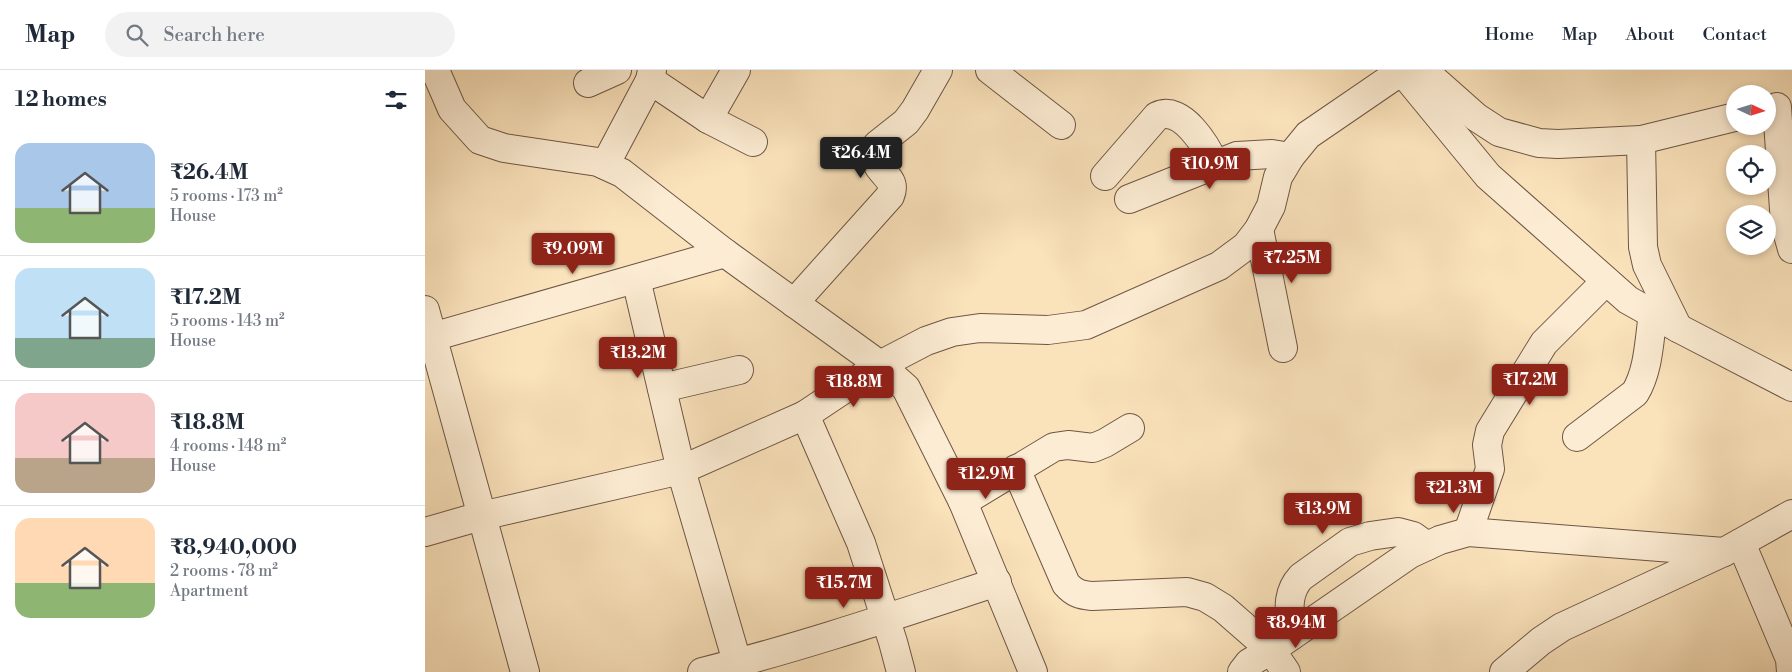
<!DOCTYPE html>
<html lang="en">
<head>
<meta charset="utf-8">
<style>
  body { margin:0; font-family:"Libre Bodoni",serif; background:#f2f2f3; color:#1f2937; height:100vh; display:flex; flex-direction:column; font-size:19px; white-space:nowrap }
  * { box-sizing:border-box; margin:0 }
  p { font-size:16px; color:#747a83 }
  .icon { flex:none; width:28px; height:28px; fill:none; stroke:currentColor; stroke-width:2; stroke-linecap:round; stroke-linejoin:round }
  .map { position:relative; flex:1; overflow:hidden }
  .sheet { display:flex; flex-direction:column; background:#fff; width:425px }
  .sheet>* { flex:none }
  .needle { width:32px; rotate:94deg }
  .controls { position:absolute; left:1301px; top:15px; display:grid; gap:10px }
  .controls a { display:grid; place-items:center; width:50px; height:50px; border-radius:50%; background:#fff; box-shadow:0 2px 8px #0003; font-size:25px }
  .price { position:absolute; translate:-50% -42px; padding:0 11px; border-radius:5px; background:#8f2418; color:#fff; font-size:16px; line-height:32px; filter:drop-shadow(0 1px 2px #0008) }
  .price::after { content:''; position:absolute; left:50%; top:30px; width:15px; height:11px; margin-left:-8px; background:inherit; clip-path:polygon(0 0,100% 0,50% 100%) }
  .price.selected { background:#222; color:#fff }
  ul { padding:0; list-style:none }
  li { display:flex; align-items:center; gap:15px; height:125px; padding:0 15px }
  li+li { border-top:1px solid #e0e1e3 }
  li span { display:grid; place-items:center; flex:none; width:140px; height:100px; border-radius:15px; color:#555 }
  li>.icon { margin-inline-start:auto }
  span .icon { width:60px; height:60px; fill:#fffc; stroke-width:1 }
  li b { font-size:21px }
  h2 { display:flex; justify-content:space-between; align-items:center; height:60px; padding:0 15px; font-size:21px }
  header { display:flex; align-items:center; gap:30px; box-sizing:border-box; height:70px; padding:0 25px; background:#fff; border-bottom:1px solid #e0e1e3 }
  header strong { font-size:24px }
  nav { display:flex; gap:28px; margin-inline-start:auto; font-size:18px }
  .search { width:350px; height:45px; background:#f2f2f3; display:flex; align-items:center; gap:12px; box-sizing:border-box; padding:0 18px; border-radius:28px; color:#747a83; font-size:19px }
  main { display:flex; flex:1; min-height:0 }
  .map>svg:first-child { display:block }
</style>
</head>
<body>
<header>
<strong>Map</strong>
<div class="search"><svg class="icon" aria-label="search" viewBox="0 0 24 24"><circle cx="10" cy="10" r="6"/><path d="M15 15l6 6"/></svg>Search here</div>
<nav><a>Home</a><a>Map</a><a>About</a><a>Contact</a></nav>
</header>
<main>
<section class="sheet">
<h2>12 homes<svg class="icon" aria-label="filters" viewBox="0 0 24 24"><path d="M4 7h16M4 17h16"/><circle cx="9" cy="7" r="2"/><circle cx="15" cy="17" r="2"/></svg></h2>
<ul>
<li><span style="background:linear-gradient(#a9c7e8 65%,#8fb573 0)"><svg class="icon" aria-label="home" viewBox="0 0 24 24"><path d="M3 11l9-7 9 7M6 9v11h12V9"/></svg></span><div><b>₹26.4M</b><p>5 rooms · 173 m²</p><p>House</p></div></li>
<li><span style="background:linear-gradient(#bfe0f5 70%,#7fa58c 0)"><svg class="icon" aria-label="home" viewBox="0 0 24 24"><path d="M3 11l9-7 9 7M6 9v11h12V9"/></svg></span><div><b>₹17.2M</b><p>5 rooms · 143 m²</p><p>House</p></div></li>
<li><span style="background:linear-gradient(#f6c9c9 65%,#b9a48a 0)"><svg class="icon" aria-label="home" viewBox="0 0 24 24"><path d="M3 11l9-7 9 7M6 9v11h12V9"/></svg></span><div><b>₹18.8M</b><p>4 rooms · 148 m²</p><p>House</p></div></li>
<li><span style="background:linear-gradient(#ffd9b3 65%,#8fb573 0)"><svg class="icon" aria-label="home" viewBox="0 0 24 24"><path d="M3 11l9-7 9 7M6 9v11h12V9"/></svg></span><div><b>₹8,940,000</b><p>2 rooms · 78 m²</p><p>Apartment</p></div></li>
</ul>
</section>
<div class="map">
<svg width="1367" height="602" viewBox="0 0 1367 602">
  <rect width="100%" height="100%" fill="#fae2bb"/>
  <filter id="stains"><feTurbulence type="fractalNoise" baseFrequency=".004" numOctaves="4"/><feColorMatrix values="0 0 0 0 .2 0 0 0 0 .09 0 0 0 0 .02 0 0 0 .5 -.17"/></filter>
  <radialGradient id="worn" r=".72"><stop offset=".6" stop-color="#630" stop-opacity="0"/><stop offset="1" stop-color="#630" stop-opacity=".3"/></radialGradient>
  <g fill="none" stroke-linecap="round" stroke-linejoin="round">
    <defs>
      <g id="street">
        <path d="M10,0L27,39L55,70L79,78L173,92L197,103L300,183L455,295L481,318L538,432L608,602"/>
        <path d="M565,0L636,55"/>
        <path d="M976,0L1063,106L1203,230L1253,258L1367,317"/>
        <path d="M998,0L1051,47L1074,62L1114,73L1133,74L1216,70L1310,47"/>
        <path d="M225,10L283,49L311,0"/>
        <path d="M163,13L192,0"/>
        <path d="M1352,37L1360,154L1367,179"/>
        <path d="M283,49L328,72"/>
        <path d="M1216,70L1218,177L1222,195L1253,258"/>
        <path d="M180,95L225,10L227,0"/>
        <path d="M680,106L732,46C757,34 782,77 790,95"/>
        <path d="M704,129L812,86L847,84L865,87"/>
        <path d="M834,159L858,278"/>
        <path d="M211,209L256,400L315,602"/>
        <path d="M369,233L465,126C471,112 462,108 454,97C452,94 450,90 449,86L452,75L481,52L490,40L513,0"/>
        <path d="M0,240L100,602"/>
        <path d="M0,269L300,183"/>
        <path d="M237,318L314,300"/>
        <path d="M380,345L455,295L501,271L527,262L555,258L623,260L661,255L794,196L821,176L834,159L846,136L853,107L865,87L883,65L978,0"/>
        <path d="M1152,367L1210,323C1224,300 1224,270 1228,244"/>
        <path d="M591,399L641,514C649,523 655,525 667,526L762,522L780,527L798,538L846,580L861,602"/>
        <path d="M538,432L629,377L643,375L668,378L680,373L705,358"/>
        <path d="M0,462L56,446L256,400L380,345L436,473L468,572L476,602"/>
        <path d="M1043,462L1065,399L1062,375L1065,361L1119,273L1181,211"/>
        <path d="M1316,473L1365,589L1366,602"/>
        <path d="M866,566C865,544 860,524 876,507L925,472L945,466L973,462L988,466L1002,476"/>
        <path d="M277,602C377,577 474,544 572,512"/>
        <path d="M817,602L824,593L846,580L985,484L1015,470L1043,462L1299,482"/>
        <path d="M1079,602L1116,571L1137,557L1299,482L1367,444"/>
      </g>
    </defs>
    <use href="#street" stroke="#6e5644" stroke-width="30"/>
    <use href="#street" stroke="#fcecd3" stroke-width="28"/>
  </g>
  <rect width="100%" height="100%" filter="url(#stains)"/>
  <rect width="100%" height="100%" fill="url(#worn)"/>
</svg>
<div class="controls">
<a><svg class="needle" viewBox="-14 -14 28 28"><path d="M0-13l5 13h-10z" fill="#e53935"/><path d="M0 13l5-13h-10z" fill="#747a83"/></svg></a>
<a><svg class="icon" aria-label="locate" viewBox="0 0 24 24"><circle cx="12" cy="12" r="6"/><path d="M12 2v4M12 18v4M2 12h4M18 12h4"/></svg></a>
<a><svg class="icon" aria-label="layers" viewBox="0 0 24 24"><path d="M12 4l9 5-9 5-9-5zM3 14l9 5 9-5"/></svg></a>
</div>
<b class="price selected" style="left:436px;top:109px">₹26.4M</b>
<b class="price" style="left:785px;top:120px">₹10.9M</b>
<b class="price" style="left:148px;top:205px">₹9.09M</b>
<b class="price" style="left:867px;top:214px">₹7.25M</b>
<b class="price" style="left:213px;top:309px">₹13.2M</b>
<b class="price" style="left:1105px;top:336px">₹17.2M</b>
<b class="price" style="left:429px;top:338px">₹18.8M</b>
<b class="price" style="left:561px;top:430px">₹12.9M</b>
<b class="price" style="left:1029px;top:444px">₹21.3M</b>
<b class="price" style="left:898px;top:465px">₹13.9M</b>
<b class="price" style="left:419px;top:539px">₹15.7M</b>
<b class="price" style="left:871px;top:579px">₹8.94M</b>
</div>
</main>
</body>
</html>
